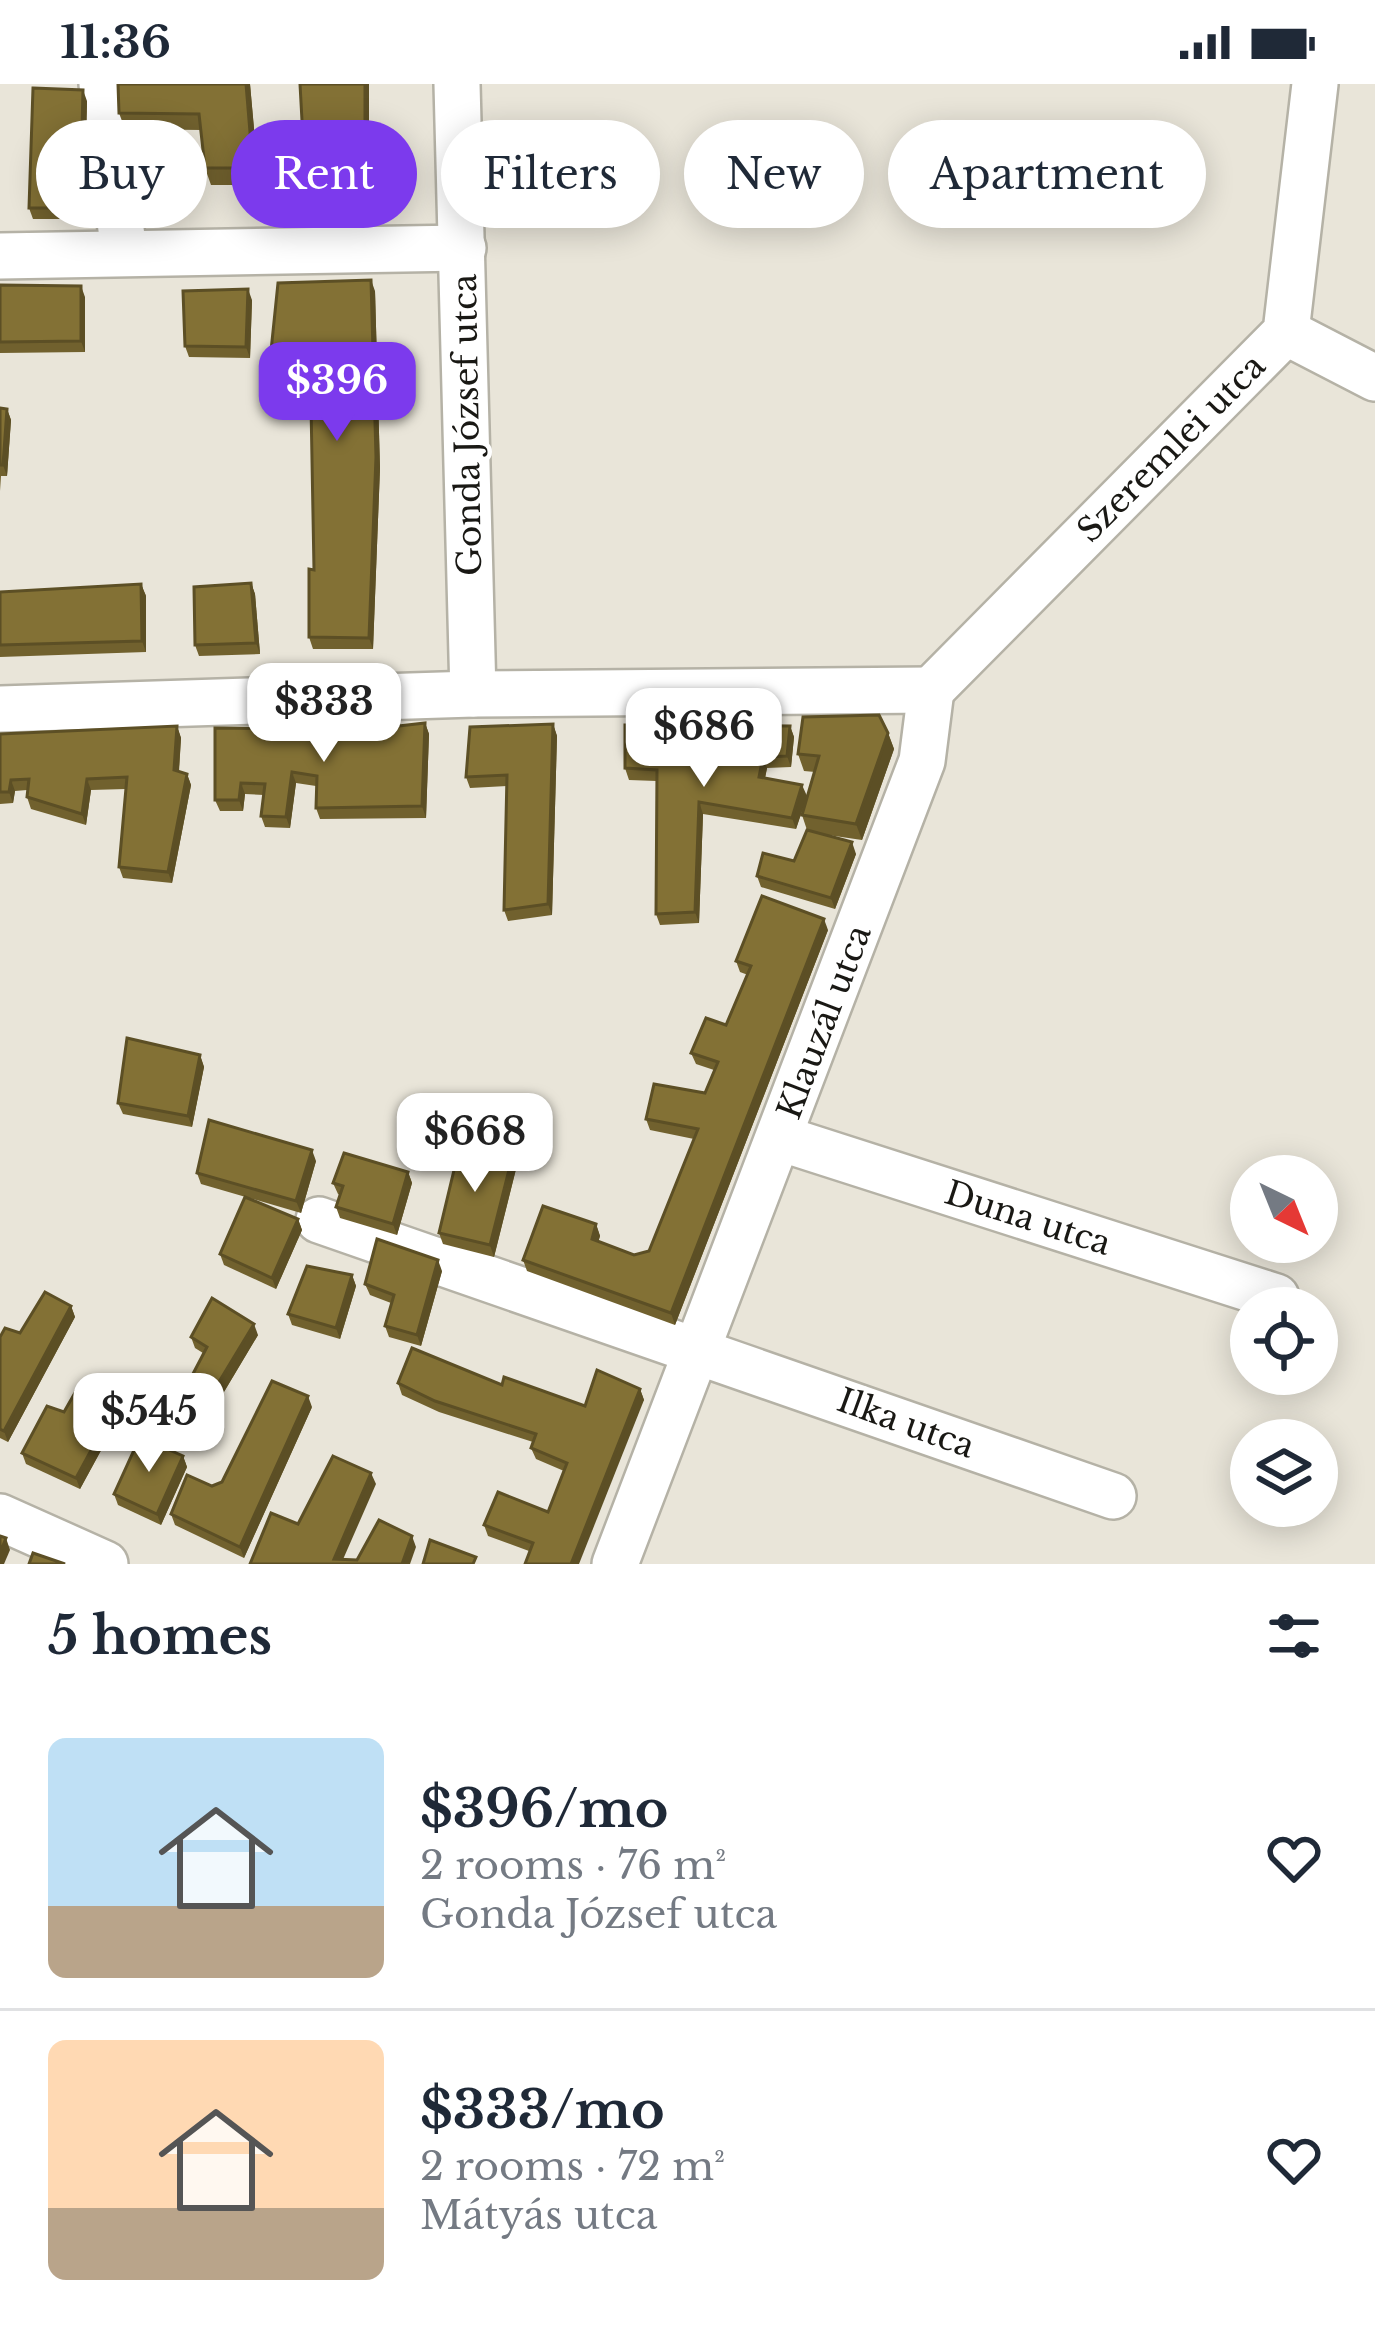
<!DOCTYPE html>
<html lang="en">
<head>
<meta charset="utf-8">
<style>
  body { margin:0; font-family:"Libre Baskerville",serif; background:#f2f2f3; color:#1f2937; height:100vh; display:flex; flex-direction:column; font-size:45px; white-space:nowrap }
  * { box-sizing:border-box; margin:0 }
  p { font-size:39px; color:#747a83 }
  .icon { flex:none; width:66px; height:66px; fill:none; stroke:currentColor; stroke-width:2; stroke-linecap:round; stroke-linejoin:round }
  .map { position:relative; height:1480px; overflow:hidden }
  .side { display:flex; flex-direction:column; background:#fff; flex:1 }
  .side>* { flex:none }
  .hud { position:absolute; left:36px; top:36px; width:1305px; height:108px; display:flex; gap:24px }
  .needle { width:78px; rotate:137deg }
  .buttons { position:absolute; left:1230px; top:1071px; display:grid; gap:24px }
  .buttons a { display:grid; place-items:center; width:108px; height:108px; border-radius:50%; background:#fff; box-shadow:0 6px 30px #0003; font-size:60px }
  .price { position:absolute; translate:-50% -102px; padding:0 27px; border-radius:24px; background:#fff; color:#222; font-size:39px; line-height:78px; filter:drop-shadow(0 3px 6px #0008) }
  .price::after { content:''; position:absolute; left:50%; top:72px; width:36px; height:27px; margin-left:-18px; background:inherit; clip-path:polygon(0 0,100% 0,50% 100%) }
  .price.current { background:#7c3aed; color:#fff }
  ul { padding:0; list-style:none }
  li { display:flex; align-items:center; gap:36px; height:300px; padding:0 48px }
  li+li { border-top:3px solid #e0e1e3 }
  li span { display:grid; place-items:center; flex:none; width:336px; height:240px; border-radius:18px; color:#555 }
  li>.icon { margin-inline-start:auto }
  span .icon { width:144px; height:144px; fill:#fffc; stroke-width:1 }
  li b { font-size:51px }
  h2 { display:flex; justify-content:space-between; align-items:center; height:144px; padding:0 48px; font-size:51px }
  .pill { padding:0 42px; border-radius:54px; background:#fff; box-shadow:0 6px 30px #0003; font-size:42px; line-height:108px }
  .pill.current { background:#7c3aed; color:#fff }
  .status { display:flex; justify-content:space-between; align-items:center; height:84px; padding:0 60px; background:#fff; direction:ltr }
  .status svg { height:33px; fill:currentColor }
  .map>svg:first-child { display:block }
</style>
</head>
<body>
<div class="status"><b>11:36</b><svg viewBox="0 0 49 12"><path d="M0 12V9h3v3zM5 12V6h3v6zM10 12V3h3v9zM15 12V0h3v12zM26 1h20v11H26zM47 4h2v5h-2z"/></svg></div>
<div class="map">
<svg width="1375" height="1480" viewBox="0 0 1375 1480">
  <rect width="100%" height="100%" fill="#e9e5d9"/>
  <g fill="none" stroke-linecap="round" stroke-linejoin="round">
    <defs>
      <g id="minor">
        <path d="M102,0L124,168"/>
        <path d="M457,0L473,610"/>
        <path d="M0,172L463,164"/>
        <path d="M1286,248L1375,294"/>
        <path d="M931,606L1286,248L1315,0"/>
        <path d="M0,625L473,610L931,606"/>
        <path d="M780,1054L1276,1213"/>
        <path d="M319,1136L1113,1412"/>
        <path d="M0,1433L105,1480"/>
        <path d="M615,1480L922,677L931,606"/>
      </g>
    </defs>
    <use href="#minor" stroke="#b5b2a6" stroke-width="50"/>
    <use href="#minor" stroke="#fff" stroke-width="45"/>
  </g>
  <g fill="#71612e">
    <path d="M250,0L259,101H211L205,84L201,46L125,45L119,29Z"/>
    <path d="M300,0H369V100L298,104L294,93L303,55Z"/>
    <path d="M87,17L84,135H33L29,124Z"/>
    <path d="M152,81L150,126L126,124L122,113Z"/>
    <path d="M0,201L85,213V268L0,269Z"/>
    <path d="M375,207L380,384L373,565H313L309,553L314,486L310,277L275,279L271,267Z"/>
    <path d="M252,216L250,274L189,273L185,262Z"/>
    <path d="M0,324L7,325L11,336L7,392H1L0,407Z"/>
    <path d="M251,499L255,510L260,570L199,572L195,561Z"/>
    <path d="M141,500L146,512V568L0,573V508Z"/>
    <path d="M425,639L429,650L426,734L320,735L316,724V702L296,699L290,744L265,743L261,732L264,711L245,710L243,727H220L215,716V644L364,646Z"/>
    <path d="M553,640L557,652L552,831L508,837L504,826L507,702L470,704L466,693Z"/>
    <path d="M177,642L181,654L179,688L187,690L191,701L172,799L123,794L119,783L126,705L91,706L86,741L31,725L27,713V706L15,707L13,719L0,720V650Z"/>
    <path d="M790,642L794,653L791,683L767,684L765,694L807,712L796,745L703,730L699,839L660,841L656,830L657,697L629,696L625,684Z"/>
    <path d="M888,649L894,665L862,756L821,750L856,770L835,825L761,803L757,792L794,777L807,746L802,731L815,688L804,687L798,670Z"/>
    <path d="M828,846L675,1241L527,1187L523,1176L596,1140L600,1152L598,1158L634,1171L649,1167L694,1055L650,1046L646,1035L705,1009L714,986L696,980L691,969L726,941L748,891L740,888L736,877Z"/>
    <path d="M200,971L204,983L192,1043L123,1030L118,1019Z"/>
    <path d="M512,1074L516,1085L494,1173L443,1160L439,1149Z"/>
    <path d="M316,1077L301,1129L201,1100L197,1089Z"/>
    <path d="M408,1088L412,1099L397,1151L340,1134L336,1123L340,1111L338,1110L333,1099Z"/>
    <path d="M298,1135L302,1146L276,1205L224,1181L220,1170Z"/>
    <path d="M442,1187L421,1262L389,1253L385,1242L391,1219L370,1211L365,1200Z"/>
    <path d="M352,1191L356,1202L340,1255L292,1241L288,1230Z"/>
    <path d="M71,1222L75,1233L8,1358L0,1354V1253L20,1249Z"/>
    <path d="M258,1251L209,1333L188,1319L184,1307L203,1269L195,1264L191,1253Z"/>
    <path d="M398,1299L502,1301L585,1322L640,1305L644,1316L529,1467L488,1452L484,1441L548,1428L564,1387L536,1375L531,1364L533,1358L439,1328L402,1311Z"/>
    <path d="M312,1323L244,1474L175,1441L171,1430L212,1402L222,1398Z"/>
    <path d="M64,1328L117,1337L80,1405L26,1380L22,1369Z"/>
    <path d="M183,1372L187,1383L161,1441L118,1421L114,1410Z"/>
  </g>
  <g fill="#5c4f25">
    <path d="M246,0H250L259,101L253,84Z"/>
    <path d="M365,0H369V100L365,89Z"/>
    <path d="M83,6L87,17L84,135L80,124Z"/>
    <path d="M148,70L152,81L150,126L146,115Z"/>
    <path d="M371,196L375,207L380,384L373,565L369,554Z"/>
    <path d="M81,202L85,213V268L81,257Z"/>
    <path d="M248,205L252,216L250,274L246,263Z"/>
    <path d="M7,325L11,336L7,392L3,381Z"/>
    <path d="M251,499L255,510L260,570L256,559Z"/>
    <path d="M141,500L146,512V568L142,557Z"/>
    <path d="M425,639L429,650L426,734L422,722Z"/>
    <path d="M553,640L557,652L552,831L548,820Z"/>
    <path d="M177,642L181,654L178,698L174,686Z"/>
    <path d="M790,642L794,653L791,683L787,672Z"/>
    <path d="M888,649L894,665L862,756L856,740Z"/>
    <path d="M763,673L767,684L763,704L759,693Z"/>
    <path d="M292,688L296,699L290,744L286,733Z"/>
    <path d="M187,690L191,701L172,799L168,788Z"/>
    <path d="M87,695L91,706L86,741L82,730Z"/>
    <path d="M11,696L15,707L13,719L9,708Z"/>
    <path d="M241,699L245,710L243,727L239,716Z"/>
    <path d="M802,701L807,712L796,745L792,734Z"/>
    <path d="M699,718L703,730L699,839L695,828Z"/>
    <path d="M852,758L856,770L835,825L831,814Z"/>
    <path d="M824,835L828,846L675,1241L671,1229Z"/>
    <path d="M200,971L204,983L192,1043L188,1032Z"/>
    <path d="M312,1066L316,1077L301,1129L296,1117Z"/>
    <path d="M512,1074L516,1085L494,1173L490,1161Z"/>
    <path d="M408,1088L412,1099L397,1151L393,1140Z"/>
    <path d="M298,1135L302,1146L276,1205L272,1194Z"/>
    <path d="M596,1140L600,1152L596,1166L592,1155Z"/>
    <path d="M438,1176L442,1187L421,1262L417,1251Z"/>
    <path d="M352,1191L356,1202L340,1255L336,1244Z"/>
    <path d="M71,1222L75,1233L8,1358L4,1347Z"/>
    <path d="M254,1240L258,1251L209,1333L205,1321Z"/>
    <path d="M640,1305L644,1316L579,1480H571Z"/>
    <path d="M308,1312L312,1323L244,1474L240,1463Z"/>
    <path d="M113,1326L117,1337L80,1405L76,1394Z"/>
    <path d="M183,1372L187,1383L161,1441L157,1430Z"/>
    <path d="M371,1389L376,1400L341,1480L334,1475Z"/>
    <path d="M412,1452L416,1463L410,1480H402Z"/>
    <path d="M6,1454L10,1466L4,1480H0V1469Z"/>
  </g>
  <g fill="#837135" stroke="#5c4f25" stroke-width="3">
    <path d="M118,0H246L253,84H205L199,30L119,29Z"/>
    <path d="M300,0H365V89L294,93L293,56L303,55Z"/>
    <path d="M33,4L83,6L80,124H29Z"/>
    <path d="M124,68L148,70L146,115L122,113Z"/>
    <path d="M371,196L376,373L369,554L309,553V485L314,486L310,265L271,267L278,199Z"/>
    <path d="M0,201L81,202V257L0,258Z"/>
    <path d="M248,205L246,263L185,262L183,207Z"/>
    <path d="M0,324L7,325L3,381H0Z"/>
    <path d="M251,499L256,559L195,561L194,503Z"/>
    <path d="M141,500L142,557L0,561V508Z"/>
    <path d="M879,631L888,649L856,740L802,731L819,672L798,670L803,633Z"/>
    <path d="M425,639L422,722L316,724L317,692L292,688L286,733L261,732L265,700L241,699L239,716H215V644L364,646Z"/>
    <path d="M553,640L548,820L504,826L507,691L466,693L470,643Z"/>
    <path d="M625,641L790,642L787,672L763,673L759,693L802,701L792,734L699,718L695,828L656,830L657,686L625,684Z"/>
    <path d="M177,642L174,686L187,690L168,788L119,783L127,693L87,695L82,730L27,713L29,695L11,696L9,708H0V650Z"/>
    <path d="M807,746L852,758L831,814L757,792L763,769L794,777Z"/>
    <path d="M762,812L824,835L671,1229L523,1176L543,1122L596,1140L592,1155L634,1171L649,1167L698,1045L646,1035L654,1000L705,1009L718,978L691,969L706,934L726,941L751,882L736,877Z"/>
    <path d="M127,954L200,971L188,1032L118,1019Z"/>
    <path d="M209,1036L312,1066L296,1117L197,1089Z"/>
    <path d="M460,1061L512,1074L490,1161L439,1149Z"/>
    <path d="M344,1069L408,1088L393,1140L336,1123L343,1102L333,1099Z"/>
    <path d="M245,1113L298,1135L272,1194L220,1170Z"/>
    <path d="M377,1155L438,1176L417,1251L385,1242L394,1211L365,1200Z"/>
    <path d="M307,1182L352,1191L336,1244L288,1230Z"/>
    <path d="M45,1208L71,1222L4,1347L0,1345V1253L5,1244L20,1249Z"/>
    <path d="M212,1214L254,1240L205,1321L184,1307L207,1263L191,1253Z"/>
    <path d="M412,1264L502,1301L504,1293L585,1322L597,1286L640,1305L571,1480H525L533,1459L484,1441L498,1408L548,1428L567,1379L531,1364L536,1350L435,1317L398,1299Z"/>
    <path d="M272,1297L308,1312L240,1463L171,1430L187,1391L212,1402L222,1398Z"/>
    <path d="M76,1307L113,1326L76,1394L22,1369L47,1322L64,1328Z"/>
    <path d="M140,1353L183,1372L157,1430L114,1410Z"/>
    <path d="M333,1372L371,1389L334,1475L357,1476L379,1436L412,1452L402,1480H250L271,1429L298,1440Z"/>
    <path d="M0,1452L6,1454L0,1469Z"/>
    <path d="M430,1456L476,1473L473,1480H423Z"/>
    <path d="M33,1469L65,1480H29Z"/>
  </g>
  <g text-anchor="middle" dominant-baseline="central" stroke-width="9" stroke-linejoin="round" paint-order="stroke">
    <g font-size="33" fill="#191814" stroke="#fff">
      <text transform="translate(467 341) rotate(-91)">Gonda József utca</text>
      <text transform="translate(1171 364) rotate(-45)">Szeremlei utca</text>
      <text transform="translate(824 938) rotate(-69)">Klauzál utca</text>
      <text transform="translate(1028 1134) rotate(18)">Duna utca</text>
      <text transform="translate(906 1339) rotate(20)">Ilka utca</text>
    </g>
  </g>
</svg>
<div class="buttons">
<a><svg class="needle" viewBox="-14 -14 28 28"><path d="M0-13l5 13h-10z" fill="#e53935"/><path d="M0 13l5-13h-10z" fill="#747a83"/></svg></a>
<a><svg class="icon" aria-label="locate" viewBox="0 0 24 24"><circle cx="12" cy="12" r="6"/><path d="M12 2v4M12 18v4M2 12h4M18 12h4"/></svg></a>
<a><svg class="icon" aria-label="layers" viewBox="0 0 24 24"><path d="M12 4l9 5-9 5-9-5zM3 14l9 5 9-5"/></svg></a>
</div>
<b class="price current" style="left:337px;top:360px">$396</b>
<b class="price" style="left:324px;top:681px">$333</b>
<b class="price" style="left:704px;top:706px">$686</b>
<b class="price" style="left:475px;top:1111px">$668</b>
<b class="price" style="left:149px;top:1391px">$545</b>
<div class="hud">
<a class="pill">Buy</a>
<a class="pill current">Rent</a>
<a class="pill">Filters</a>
<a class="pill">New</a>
<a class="pill">Apartment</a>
</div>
</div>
<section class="side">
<h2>5 homes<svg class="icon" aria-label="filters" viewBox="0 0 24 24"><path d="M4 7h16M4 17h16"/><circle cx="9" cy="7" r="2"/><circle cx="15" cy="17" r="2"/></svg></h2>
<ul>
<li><span style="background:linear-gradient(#bfe0f5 70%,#b9a48a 0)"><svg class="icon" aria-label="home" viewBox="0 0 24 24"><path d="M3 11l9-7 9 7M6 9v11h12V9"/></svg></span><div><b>$396/mo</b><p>2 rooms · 76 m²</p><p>Gonda József utca</p></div><svg class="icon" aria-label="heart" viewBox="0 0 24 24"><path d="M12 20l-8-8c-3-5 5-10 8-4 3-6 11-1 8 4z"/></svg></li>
<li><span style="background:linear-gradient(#ffd9b3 70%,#b9a48a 0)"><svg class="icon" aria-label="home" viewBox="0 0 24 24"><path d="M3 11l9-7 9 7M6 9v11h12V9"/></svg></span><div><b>$333/mo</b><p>2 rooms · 72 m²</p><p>Mátyás utca</p></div><svg class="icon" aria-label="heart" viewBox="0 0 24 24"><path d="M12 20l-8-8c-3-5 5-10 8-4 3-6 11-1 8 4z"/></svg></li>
</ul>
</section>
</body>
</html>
